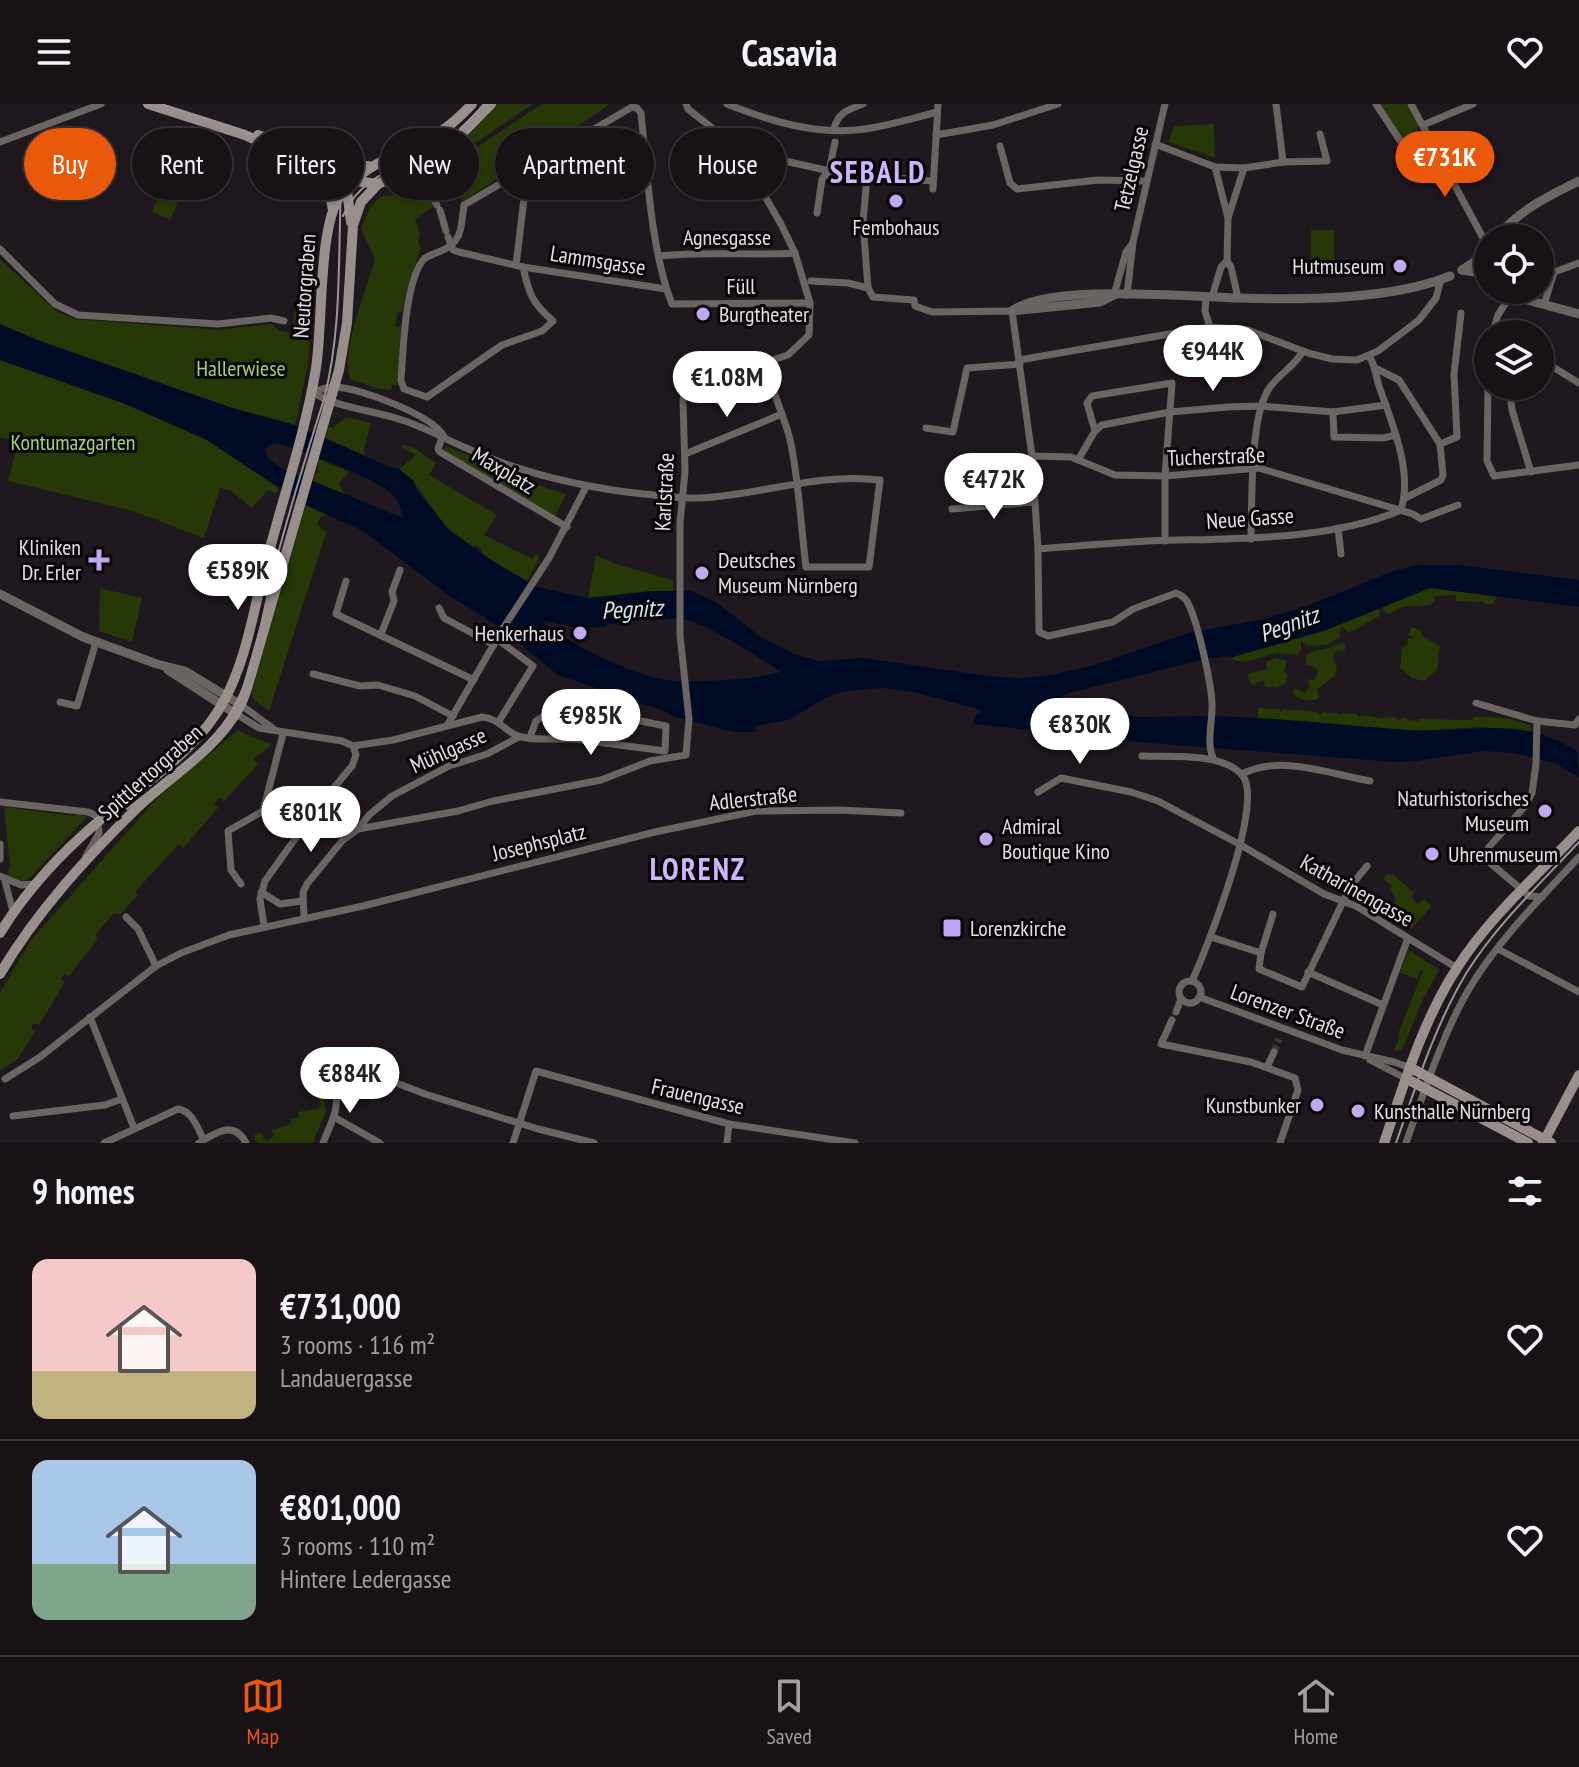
<!DOCTYPE html>
<html lang="en">
<head>
<meta charset="utf-8">
<style>
  body { margin:0; font-family:"PT Sans Narrow",sans-serif; background:#211b20; color:#f1f3f6; height:100vh; display:flex; flex-direction:column; font-size:30px; white-space:nowrap }
  * { box-sizing:border-box; margin:0 }
  p { font-size:26px; color:#9f9ea1 }
  .icon { flex:none; width:44px; height:44px; fill:none; stroke:currentColor; stroke-width:2; stroke-linecap:round; stroke-linejoin:round }
  .map { position:relative; height:1039px; overflow:hidden }
  .panel { display:flex; flex-direction:column; background:#181217; flex:1 }
  .panel>* { flex:none }
  .banner { position:absolute; left:24px; top:24px; width:800px; height:72px; display:flex; gap:16px }
  .buttons { position:absolute; left:1474px; top:120px; display:grid; gap:16px }
  .buttons a { display:grid; place-items:center; width:80px; height:80px; border-radius:50%; background:#181217; box-shadow:0 2px 6px #0004,0 0 0 2px #363236; font-size:40px }
  .price { position:absolute; translate:-50% -68px; padding:0 18px; border-radius:28px; background:#fff; color:#222; font-size:26px; line-height:52px; filter:drop-shadow(0 2px 4px #0008) }
  .price::after { content:''; position:absolute; left:50%; top:48px; width:24px; height:18px; margin-left:-12px; background:inherit; clip-path:polygon(0 0,100% 0,50% 100%) }
  .price.active { background:#ea580c; color:#fff }
  ul { padding:0; list-style:none }
  li { display:flex; align-items:center; gap:24px; height:200px; padding:0 32px }
  li+li { border-top:2px solid #363236 }
  li span { display:grid; place-items:center; flex:none; width:224px; height:160px; border-radius:16px; color:#555 }
  li>.icon { margin-inline-start:auto }
  span .icon { width:96px; height:96px; fill:#fffc; stroke-width:1 }
  li b { font-size:34px }
  h2 { display:flex; justify-content:space-between; align-items:center; height:96px; padding:0 32px; font-size:34px }
  .chip { padding:0 28px; border-radius:36px; background:#181217; box-shadow:0 2px 6px #0004,0 0 0 2px #363236; font-size:28px; line-height:72px }
  .chip.active { background:#ea580c; color:#fff }
  header { display:flex; justify-content:space-between; align-items:center; height:104px; padding:0 32px; background:#181217; font-size:36px; font-weight:700 }
  .dock { display:flex; justify-content:space-around; align-items:center; height:112px; border-top:2px solid #363236; background:#181217; font-size:22px; color:#9f9ea1 }
  .dock a { display:grid; justify-items:center; gap:4px }
  .dock .active { color:#ea580c }
  .map>svg:first-child { display:block }
</style>
</head>
<body>
<header><svg class="icon" aria-label="menu" viewBox="0 0 24 24"><path d="M4 6h16M4 12h16M4 18h16"/></svg>Casavia<svg class="icon" aria-label="heart" viewBox="0 0 24 24"><path d="M12 20l-8-8c-3-5 5-10 8-4 3-6 11-1 8 4z"/></svg></header>
<div class="map">
<svg width="1579" height="1039" viewBox="0 0 1579 1039">
  <rect width="100%" height="100%" fill="#20181f"/>
  <g fill="#253805">
    <path d="M497,0H533L425,73L423,63L465,35Z"/>
    <path d="M542,0H610L569,28L563,25L559,28V34L463,97L456,88L415,115L420,130L418,138L421,145L408,180L402,209L398,208L395,222L401,223L397,281H392L391,286L379,285L350,275C340,249 367,185 375,155L361,125L370,103L380,93L408,89Z"/>
    <path d="M1379,0H1407L1418,20L1417,33L1410,36L1402,34Z"/>
    <path d="M1214,20L1215,54L1168,38L1174,22Z"/>
    <path d="M179,49L197,59L170,116L152,108L172,55L176,56Z"/>
    <rect x="1311" y="126" width="23" height="32"/>
    <path d="M0,155L57,208L74,215L219,226L271,220L280,227L293,229L294,208L312,209L308,261L295,321L232,304L37,236L0,220Z"/>
    <path d="M0,256L123,299L207,336L278,384L276,390L268,386L252,404L231,387L220,384L204,434L133,407L8,377L18,338L0,333Z"/>
    <path d="M346,313L371,319L364,345V351L326,334L329,322L333,324Z"/>
    <path d="M406,341C418,344 425,353 436,359L429,371L497,411L484,431L532,455L536,450L540,453L527,477L480,449L482,445L476,441L473,444L448,425L417,383L399,365L416,351L400,342Z"/>
    <path d="M446,342L538,381L566,390L555,413L475,368L444,346Z"/>
    <path d="M319,355L349,368L339,379L344,390L313,377L315,370L319,368L317,364Z"/>
    <path d="M306,401L328,412H322L318,417V421L326,429L269,607L253,595L252,587Z"/>
    <path d="M596,451L619,461L673,476V487L588,494Z"/>
    <path d="M100,484L142,494L132,538L99,527Z"/>
    <path d="M1430,484L1497,492L1493,499L1487,501L1482,498L1456,497V491L1434,492L1435,497L1430,501L1403,503L1388,510L1380,503L1379,512L1349,529L1341,522L1339,534L1326,541L1307,542L1301,536V546L1297,551L1277,549L1244,558L1233,556V553L1326,526Z"/>
    <path d="M1412,523L1420,526L1424,534L1440,542L1437,566L1424,577L1412,574L1400,564L1402,545L1407,541L1408,534H1416L1408,531Z"/>
    <path d="M1342,538L1345,540V546L1336,547L1333,553L1337,562L1335,572L1317,585L1319,594C1311,598 1299,597 1293,589L1294,584L1305,589L1310,583L1308,575L1314,576L1318,570L1316,564L1306,560V552C1315,543 1328,548 1342,538Z"/>
    <path d="M1275,554L1287,557L1284,568L1288,570L1286,579L1277,584L1266,583L1263,577L1256,579L1255,582L1249,577L1248,570L1267,565L1266,558Z"/>
    <path d="M1258,604L1279,605L1281,608L1284,605L1317,608L1320,610L1323,608L1337,609L1339,612L1342,609L1356,610L1359,613L1362,611L1378,614L1395,613L1398,616L1407,613V616L1419,617V615L1472,616L1474,613C1494,613 1513,613 1531,622V627L1479,623L1421,627L1258,615Z"/>
    <path d="M238,626L272,641L253,655L258,660L224,697L219,694L214,700L218,704L183,744L179,740L135,788L138,791L120,811L114,809L95,831L98,835L69,872L64,870L61,875L65,878L39,921L34,919L31,924L35,927L17,956L0,966V889L30,837L160,691Z"/>
    <path d="M4,703L75,712L78,710L87,713L29,775L20,779L8,771L10,761Z"/>
    <path d="M1393,770L1414,789L1411,793L1418,800L1424,795L1432,802L1411,825L1388,812L1396,795L1390,785L1392,782L1383,775L1387,771Z"/>
    <path d="M1409,846L1439,866L1423,895L1402,946L1394,947L1399,935L1398,930L1423,867L1421,866L1417,875L1400,868Z"/>
    <path d="M322,988L326,1007L313,1039H257L253,1032L257,1029H261L266,1037L274,1032L271,1026L291,1020V1015L299,1013L298,1008L318,1005L321,1000L314,989Z"/>
  </g>
  <path fill="#000c26" fill-rule="evenodd" d="M0,220L37,236L232,304L295,321L387,362L399,365L414,377L417,386L448,425L497,460L537,483L588,494L652,487H691L717,499L761,533L797,551L819,557L864,554L988,572L1020,574L1052,571L1095,561L1188,529L1263,515L1304,503L1393,467L1418,461H1460L1579,476V503L1430,484L1326,526L1233,553L1224,552L1198,557L1069,589L1056,596L1054,603C1088,617 1160,612 1199,612C1268,612 1337,621 1406,626C1468,630 1520,610 1577,647L1579,673L1555,659L1513,649L1484,647L1416,657L1394,658L1137,638L1060,627L1058,629L973,620L977,609L981,608L978,605L913,588L882,584L858,586L842,588L825,594L789,616L755,622L756,628H733L672,612L667,608L558,571L498,522L451,493L363,427L306,401L207,336L123,299L0,256ZM274,339C296,343 379,376 393,391C399,398 401,405 403,414L283,365L268,355L265,344ZM650,515C662,517 675,513 687,516C707,520 762,555 781,568C749,576 710,578 677,577C644,577 566,540 543,517L580,524L606,523V521Z"/>
  <g fill="none" stroke-linecap="round" stroke-linejoin="round">
    <path stroke="#3d363d" stroke-width="7" stroke-dasharray="7 3.5" stroke-linecap="butt" d="M1274,948L1279,935"/>
    <g stroke="#6a6563" stroke-width="7">
      <path d="M727,0C769,17 818,32 865,25C889,22 914,14 937,8"/>
      <path d="M1276,0L1283,58"/>
      <path d="M1376,0L1401,38L1414,39L1430,33"/>
      <path d="M1411,0L1488,143"/>
      <path d="M1423,21L1473,0"/>
      <path d="M834,25C838,8 848,6 863,0"/>
      <path d="M936,31L993,21L1058,0"/>
      <path d="M0,38L101,0"/>
      <path d="M1155,40L1215,63L1244,64L1283,58L1327,57L1320,30"/>
      <path d="M1000,42L1010,79L1017,85L1098,76L1147,77"/>
      <path d="M414,63L437,101"/>
      <path d="M1215,63L1228,114L1244,64"/>
      <path d="M750,64L761,54L767,53L843,70L933,77"/>
      <path d="M867,73L863,118L868,184"/>
      <path d="M933,85L938,0"/>
      <path d="M440,106L446,127"/>
      <path d="M817,109L822,75L829,67L835,38"/>
      <path d="M448,133L453,146L459,148L523,163L666,185"/>
      <path d="M0,145L55,200L78,211L218,220L271,214L284,217"/>
      <path d="M660,152C706,147 750,152 795,149"/>
      <path d="M1227,157L1228,114"/>
      <path d="M516,161L528,62"/>
      <path d="M523,163C529,190 532,199 553,217L542,227L502,241L427,293L404,285L401,277C403,248 405,176 424,155C427,152 436,149 441,147C463,138 461,122 464,101L632,3L637,4L641,9C647,67 651,147 672,200L810,199"/>
      <path d="M811,177L848,179L868,184L873,193L914,196L915,202L932,208L1012,207L1032,352L1038,445L1039,528L1048,532L1113,518L1133,505L1176,489C1181,491 1183,492 1186,496C1197,512 1211,579 1212,599C1213,617 1206,637 1213,654"/>
      <path d="M1114,191L1126,148L1132,140"/>
      <path d="M1127,191L1133,138L1165,0"/>
      <path d="M1206,193L1205,207L1210,223"/>
      <path d="M1212,193L1221,163L1227,157L1231,163L1238,194"/>
      <path d="M1544,201L1554,168L1579,159"/>
      <path d="M1494,224L1505,230"/>
      <path d="M1492,230L1498,211L1512,189"/>
      <path d="M1369,252C1376,263 1375,270 1379,282C1392,320 1413,366 1401,406"/>
      <path d="M1540,255L1579,279"/>
      <path d="M1019,256L1210,223L1248,226L1308,249L1332,255L1357,256L1378,247L1419,216L1436,194L1441,175"/>
      <path d="M1377,265L1399,276L1440,340L1443,371L1441,376L1405,394"/>
      <path d="M1488,282L1487,357L1494,372L1579,361"/>
      <path d="M1509,282L1512,306L1531,368"/>
      <path d="M312,288C339,305 375,306 405,317C426,324 445,335 466,344C523,370 581,383 643,390C661,391 680,395 698,394C759,392 817,368 880,376L869,463H806C801,423 799,380 791,340C785,310 769,289 770,257L788,251L809,231L810,199L795,149L782,122L742,52L725,34L688,5L686,0"/>
      <path d="M312,288C320,286 328,282 336,283C360,284 431,311 443,331"/>
      <path d="M1333,308L1334,333L1383,334L1396,331"/>
      <path d="M926,324L953,328L967,264L1020,260"/>
      <path d="M1095,327L1087,299L1092,292L1172,279L1165,372V437"/>
      <path d="M443,331L438,345L440,348L567,423"/>
      <path d="M1440,340L1457,333L1454,270L1461,209"/>
      <path d="M685,350L782,310"/>
      <path d="M1032,352L1071,353L1115,371L1165,372L1259,364L1413,410L1421,415L1458,401"/>
      <path d="M1078,356L1095,327L1102,321L1170,308L1228,303L1261,302L1333,308L1386,301"/>
      <path d="M957,370L1015,367L1018,399"/>
      <path d="M952,405L1034,398"/>
      <path d="M1338,424L1341,450"/>
      <path d="M1251,435C1252,399 1250,318 1267,288C1276,271 1294,264 1303,247"/>
      <path d="M1038,445C1075,442 1112,439 1149,437C1230,434 1323,438 1399,407"/>
      <path d="M346,477L336,510L474,576"/>
      <path d="M439,504L444,514L494,541"/>
      <path d="M381,530L394,497L392,488L400,466"/>
      <path d="M497,535L533,562L499,617"/>
      <path d="M313,570L360,582L378,581L415,592L453,612"/>
      <path d="M60,598L77,602L96,538"/>
      <path d="M1476,599L1537,617L1575,621L1579,615"/>
      <path d="M241,601L274,625"/>
      <path d="M236,610L259,624L342,637L353,642L393,636L482,613C500,614 506,630 522,633C538,637 557,634 574,635L665,647L666,622L630,615L588,618L547,610L536,617L530,633"/>
      <path d="M1537,617L1536,660L1532,689L1525,702L1489,743L1486,752L1489,758L1529,792L1542,793"/>
      <path d="M448,620L502,526L549,454L586,383"/>
      <path d="M1142,652C1170,653 1222,648 1242,671C1266,696 1206,846 1192,877"/>
      <path d="M1242,670C1280,650 1330,670 1370,677"/>
      <path d="M1038,688L1061,674L1131,688L1158,697L1239,740L1324,790L1356,802L1457,864"/>
      <path d="M0,698L88,708L97,712L99,729L86,752"/>
      <path d="M358,725L369,711L392,692L449,662L487,650L519,633"/>
      <path d="M0,740V755"/>
      <path d="M0,772L21,781L36,780"/>
      <path d="M5,777L13,808"/>
      <path d="M241,780L231,766L228,727L263,707L283,630"/>
      <path d="M261,788L280,800L302,797"/>
      <path d="M126,813L138,825L156,862"/>
      <path d="M304,814L303,788L307,780L342,737L358,725L458,707L493,697L601,676L650,657L686,651L689,615L680,531V419L685,368L683,295L695,272"/>
      <path d="M264,822L260,795L265,777L317,704L352,662L356,651L353,642"/>
      <path d="M1211,833L1261,849L1259,865L1302,883L1350,783L1367,762"/>
      <path d="M1498,845L1579,888"/>
      <path d="M1261,849L1273,810"/>
      <path d="M1308,868L1383,901"/>
      <circle cx="1190" cy="888" r="11"/>
      <path d="M1199,893L1342,946L1394,958L1411,964"/>
      <path d="M1176,908L1181,895"/>
      <path d="M90,913L134,1024"/>
      <path d="M1172,916L1161,940L1251,958L1295,974L1298,986L1280,1039"/>
      <path d="M1365,952L1408,834"/>
      <path d="M1370,956L1407,975"/>
      <path d="M1267,963L1274,948"/>
      <path d="M5,975L40,953L156,862L181,849L229,831L363,802L655,728L756,707L838,706L901,709"/>
      <path d="M13,1012L105,1001L122,995"/>
      <path d="M334,1013L380,1039"/>
      <path d="M104,1039L178,1005C193,1007 197,1024 204,1036"/>
      <path d="M199,1039C216,1028 234,1016 246,1039"/>
      <path d="M323,1039C327,1029 332,1019 335,1008C339,989 334,965 358,960L386,975L425,990L538,1025L594,1039"/>
      <path d="M513,1039L536,967L729,1020L855,1039"/>
      <path d="M727,1039L729,1020"/>
      <path d="M1406,1039C1423,991 1443,929 1469,885C1498,836 1540,795 1579,753"/>
    </g>
    <g stroke="#6a6563" stroke-width="9">
      <path d="M1496,134C1519,106 1547,93 1579,77"/>
      <path d="M1462,166L1477,156L1488,142"/>
      <path d="M1462,166L1488,170"/>
      <path d="M1509,186L1524,195L1579,210"/>
      <path d="M1012,207C1049,179 1189,193 1240,194C1303,196 1391,196 1450,172"/>
      <path d="M1012,207L1100,198L1114,191"/>
      <path d="M0,490L83,533L157,560L185,567L241,601"/>
      <path d="M168,566L236,610"/>
    </g>
    <g stroke="#988f8c" stroke-width="10">
      <path d="M148,0L245,31L303,58L327,73L378,80"/>
      <path d="M258,31L342,62H368"/>
      <path d="M327,73L333,106"/>
      <path d="M346,79L351,118"/>
      <path d="M0,829C26,787 62,748 100,716C143,680 198,647 225,595C247,553 253,508 265,463C282,397 305,331 316,264C323,221 318,124 340,92C363,59 398,52 430,34C447,25 460,13 472,0"/>
      <path d="M0,870C36,809 84,756 135,706C170,672 215,647 239,604C246,592 249,577 253,564L339,266L347,219L353,121L361,98L378,80L422,59L450,42L491,0"/>
      <path d="M1411,964L1551,1039"/>
      <path d="M1407,975L1528,1039"/>
      <path d="M1384,1039C1404,980 1423,916 1457,864C1489,813 1538,771 1579,727"/>
      <path d="M1543,1039L1579,971"/>
    </g>
    <g stroke="#9a949a" stroke-width="2">
      <path d="M343,112C360,71 402,63 437,42C455,32 470,16 484,0"/>
      <path d="M127,705C159,679 198,653 223,620C253,580 259,524 271,477C286,416 305,355 324,295C342,226 338,154 341,82L334,64L323,56L232,23L160,0"/>
      <path d="M1396,1039C1416,982 1435,921 1467,868C1497,820 1540,780 1579,738"/>
    </g>
  </g>
  <g fill="#c2a8f2" stroke="#080508" stroke-width="3">
    <circle cx="896" cy="97" r="8"/>
    <circle cx="1400" cy="162" r="8"/>
    <circle cx="703" cy="210" r="8"/>
    <path d="M95 444h8v8h8v8h-8v8h-8v-8h-8v-8h8z"/>
    <circle cx="702" cy="469" r="8"/>
    <circle cx="580" cy="529" r="8"/>
    <circle cx="1545" cy="707" r="8"/>
    <circle cx="986" cy="735" r="8"/>
    <circle cx="1432" cy="750" r="8"/>
    <rect x="942" y="814" width="20" height="20" rx="4"/>
    <circle cx="1317" cy="1001" r="8"/>
    <circle cx="1358" cy="1007" r="8"/>
  </g>
  <g text-anchor="middle" dominant-baseline="central" stroke-width="6" stroke-linejoin="round" paint-order="stroke">
    <g font-size="22" fill="#e4dfe4" stroke="#080508">
      <text transform="translate(1131 65) rotate(-77)">Tetzelgasse</text>
      <text x="727" y="133">Agnesgasse</text>
      <text transform="translate(598 156) rotate(9)">Lammsgasse</text>
      <text transform="translate(304 182) rotate(-86)">Neutorgraben</text>
      <text x="741" y="182">Füll</text>
      <text transform="translate(1216 352) rotate(-2)">Tucherstraße</text>
      <text transform="translate(504 366) rotate(31)">Maxplatz</text>
      <text transform="translate(664 388) rotate(-87)">Karlstraße</text>
      <text transform="translate(1250 414) rotate(-4)">Neue Gasse</text>
      <text transform="translate(448 646) rotate(-24)">Mühlgasse</text>
      <text transform="translate(150 668) rotate(-42)">Spittlertorgraben</text>
      <text transform="translate(753 694) rotate(-6)">Adlerstraße</text>
      <text transform="translate(539 738) rotate(-14)">Josephsplatz</text>
      <text transform="translate(1357 786) rotate(29)">Katharinengasse</text>
      <text transform="translate(1288 907) rotate(20)">Lorenzer Straße</text>
      <text transform="translate(698 992) rotate(13)">Frauengasse</text>
    </g>
    <g font-size="22" fill="#e4dfe4" stroke="#080508" text-anchor="start">
      <text x="896" y="123" text-anchor="middle">Fembohaus</text>
      <text x="1384" y="162" text-anchor="end">Hutmuseum</text>
      <text x="719" y="210">Burgtheater</text>
      <text x="81" y="443" text-anchor="end">Kliniken<tspan x="81" dy="25">Dr. Erler</tspan></text>
      <text x="718" y="456">Deutsches<tspan x="718" dy="25">Museum Nürnberg</tspan></text>
      <text x="564" y="529" text-anchor="end">Henkerhaus</text>
      <text x="1529" y="694" text-anchor="end">Naturhistorisches<tspan x="1529" dy="25">Museum</tspan></text>
      <text x="1002" y="722">Admiral<tspan x="1002" dy="25">Boutique Kino</tspan></text>
      <text x="1448" y="750">Uhrenmuseum</text>
      <text x="970" y="824">Lorenzkirche</text>
      <text x="1301" y="1001" text-anchor="end">Kunstbunker</text>
      <text x="1374" y="1007">Kunsthalle Nürnberg</text>
    </g>
    <g font-size="22" fill="#a8d372" stroke="#080508">
      <text x="241" y="264">Hallerwiese</text>
      <text x="73" y="338">Kontumazgarten</text>
    </g>
    <g font-size="24" font-style="italic" fill="#d6e4f4" stroke="#080508">
      <text transform="translate(632 505) rotate(-3)">Pegnitz</text>
      <text transform="translate(1289 520) rotate(-20)">Pegnitz</text>
    </g>
    <g font-size="30" font-weight="bold" letter-spacing="2" fill="#ceb5fc" stroke="#080508">
      <text x="878" y="67">SEBALD</text>
      <text x="698" y="764">LORENZ</text>
    </g>
  </g>
</svg>
<div class="buttons">
<a><svg class="icon" aria-label="locate" viewBox="0 0 24 24"><circle cx="12" cy="12" r="6"/><path d="M12 2v4M12 18v4M2 12h4M18 12h4"/></svg></a>
<a><svg class="icon" aria-label="layers" viewBox="0 0 24 24"><path d="M12 4l9 5-9 5-9-5zM3 14l9 5 9-5"/></svg></a>
</div>
<b class="price active" style="left:1445px;top:95px">€731K</b>
<b class="price" style="left:1213px;top:289px">€944K</b>
<b class="price" style="left:727px;top:315px">€1.08M</b>
<b class="price" style="left:994px;top:417px">€472K</b>
<b class="price" style="left:238px;top:508px">€589K</b>
<b class="price" style="left:591px;top:653px">€985K</b>
<b class="price" style="left:1080px;top:662px">€830K</b>
<b class="price" style="left:311px;top:750px">€801K</b>
<b class="price" style="left:350px;top:1011px">€884K</b>
<div class="banner">
<a class="chip active">Buy</a>
<a class="chip">Rent</a>
<a class="chip">Filters</a>
<a class="chip">New</a>
<a class="chip">Apartment</a>
<a class="chip">House</a>
</div>
</div>
<section class="panel">
<h2>9 homes<svg class="icon" aria-label="filters" viewBox="0 0 24 24"><path d="M4 7h16M4 17h16"/><circle cx="9" cy="7" r="2"/><circle cx="15" cy="17" r="2"/></svg></h2>
<ul>
<li><span style="background:linear-gradient(#f6c9c9 70%,#c2b280 0)"><svg class="icon" aria-label="home" viewBox="0 0 24 24"><path d="M3 11l9-7 9 7M6 9v11h12V9"/></svg></span><div><b>€731,000</b><p>3 rooms · 116 m²</p><p>Landauergasse</p></div><svg class="icon" aria-label="heart" viewBox="0 0 24 24"><path d="M12 20l-8-8c-3-5 5-10 8-4 3-6 11-1 8 4z"/></svg></li>
<li><span style="background:linear-gradient(#a9c7e8 65%,#7fa58c 0)"><svg class="icon" aria-label="home" viewBox="0 0 24 24"><path d="M3 11l9-7 9 7M6 9v11h12V9"/></svg></span><div><b>€801,000</b><p>3 rooms · 110 m²</p><p>Hintere Ledergasse</p></div><svg class="icon" aria-label="heart" viewBox="0 0 24 24"><path d="M12 20l-8-8c-3-5 5-10 8-4 3-6 11-1 8 4z"/></svg></li>
</ul>
</section>
<nav class="dock">
<a class="active"><svg class="icon" aria-label="map" viewBox="0 0 24 24"><path d="M3 6l6-2 6 2 6-2v14l-6 2-6-2-6 2zM9 4v14M15 6v14"/></svg>Map</a>
<a><svg class="icon" aria-label="saved" viewBox="0 0 24 24"><path d="M7 4h10v16l-5-4-5 4z"/></svg>Saved</a>
<a><svg class="icon" aria-label="home" viewBox="0 0 24 24"><path d="M3 11l9-7 9 7M6 9v11h12V9"/></svg>Home</a>
</nav>
</body>
</html>
